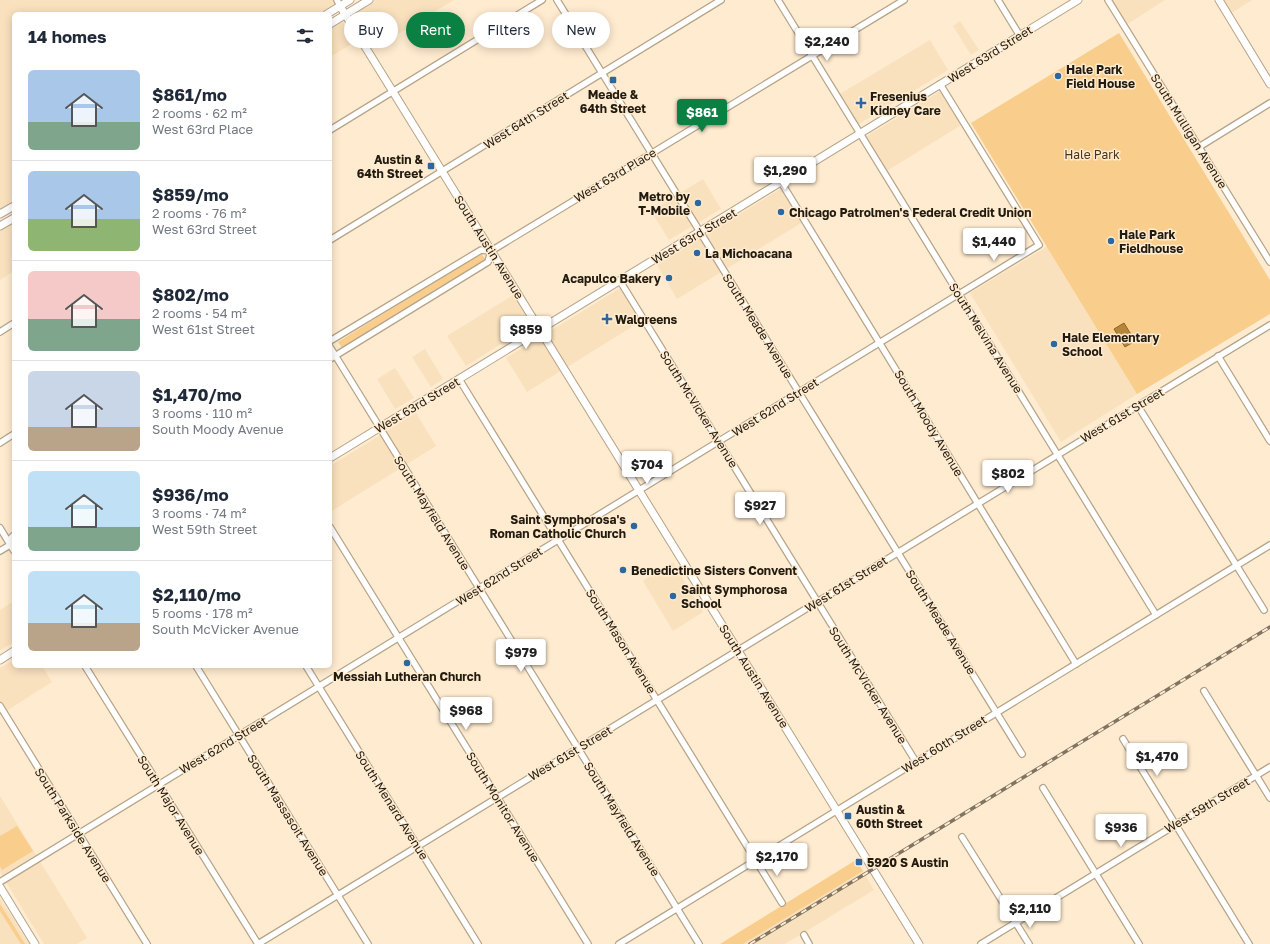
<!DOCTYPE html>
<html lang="en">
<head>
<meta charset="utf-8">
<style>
  body { margin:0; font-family:"Golos Text",sans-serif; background:#f2f2f3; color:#1f2937; height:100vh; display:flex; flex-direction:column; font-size:15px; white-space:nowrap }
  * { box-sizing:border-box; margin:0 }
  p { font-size:13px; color:#747a83 }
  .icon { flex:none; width:22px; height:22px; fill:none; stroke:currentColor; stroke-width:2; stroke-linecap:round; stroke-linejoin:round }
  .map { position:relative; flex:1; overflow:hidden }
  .drawer { position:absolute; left:12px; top:12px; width:320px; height:656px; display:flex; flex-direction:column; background:#fff; border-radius:6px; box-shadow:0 2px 10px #0003 }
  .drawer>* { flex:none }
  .hud { position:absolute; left:344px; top:12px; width:380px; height:36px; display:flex; gap:8px }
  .price { position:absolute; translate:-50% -34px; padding:0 9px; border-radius:4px; background:#fff; color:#222; font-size:13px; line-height:26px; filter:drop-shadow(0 1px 2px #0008) }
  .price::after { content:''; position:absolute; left:50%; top:24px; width:12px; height:9px; margin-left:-6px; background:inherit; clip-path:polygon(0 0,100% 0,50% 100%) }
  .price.current { background:#0b8043; color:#fff }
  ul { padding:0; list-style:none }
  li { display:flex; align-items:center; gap:12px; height:100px; padding:0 16px }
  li+li { border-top:1px solid #e0e1e3 }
  li span { display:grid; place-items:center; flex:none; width:112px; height:80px; border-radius:6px; color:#555 }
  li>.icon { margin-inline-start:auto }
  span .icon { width:48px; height:48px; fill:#fffc; stroke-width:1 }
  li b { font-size:17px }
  h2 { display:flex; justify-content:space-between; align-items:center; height:48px; padding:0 16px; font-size:17px }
  .pill { padding:0 14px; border-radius:18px; background:#fff; box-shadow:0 2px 10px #0003; font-size:14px; line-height:36px }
  .pill.current { background:#0b8043; color:#fff }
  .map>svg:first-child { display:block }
</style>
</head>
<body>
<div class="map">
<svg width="1270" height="944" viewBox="0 0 1270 944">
  <rect width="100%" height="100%" fill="#ffebcf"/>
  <g fill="#f9e1be">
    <path d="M0,0H349L326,14H14V207L0,215Z"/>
    <path d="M374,0H454L375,48L353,13Z"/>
    <path d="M1111,0H1165L1126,25Z"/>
    <path d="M1219,0H1252L1228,15Z"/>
    <path d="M342,21L355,42L330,57V28Z"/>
    <path d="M960,21L979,50L971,55L953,26Z"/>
    <path d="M930,40L948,70L857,125L838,95Z"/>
    <path d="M942,90L963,124L885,172L864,138Z"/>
    <path d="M703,179L721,209L669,240L651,211Z"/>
    <path d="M782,188L803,222L677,299L657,265Z"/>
    <path d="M14,222V271L0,280V231Z"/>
    <path d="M1048,246L1137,394L1061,442L970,293Z"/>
    <path d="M622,287L643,320L527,392L506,358Z"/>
    <path d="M518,292L536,322L466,366L447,336Z"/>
    <path d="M425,349L443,379L431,387L412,357Z"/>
    <path d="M395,368L414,398L395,409L377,379Z"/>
    <path d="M416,413L436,446L330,512V466Z"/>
    <path d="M673,562L703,612L673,631L643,581Z"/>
    <path d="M14,601V642L0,650V610Z"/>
    <path d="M14,660V666H42L52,682L0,715V668Z"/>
    <path d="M0,796L87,938L77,944H44L0,872Z"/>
    <path d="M863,871L874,890L785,944H743Z"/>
    <path d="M0,898L13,918L29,944H0Z"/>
  </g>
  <g fill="#f9cd8c">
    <path d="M1119,33L1270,280V314L1137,394L971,123Z"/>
    <path d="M481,253L486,260L342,348L338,342Z"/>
    <path d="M17,826L33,851L2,870L0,866V836Z"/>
    <path d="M856,860L863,871L743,944H720Z"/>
    <path d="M0,904L25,944H21L0,911Z"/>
  </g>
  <path fill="#b58639" stroke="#89662d" d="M1124,323L1135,341L1125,347L1114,329Z"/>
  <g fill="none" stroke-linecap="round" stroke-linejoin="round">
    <defs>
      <g id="minor">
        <path d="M337,0L340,6"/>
        <path d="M557,0L1022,754"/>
        <path d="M778,0L1156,615"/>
        <path d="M998,0L1020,36"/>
        <path d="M1108,0L1270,262"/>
        <path d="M330,130L542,0"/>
        <path d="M1199,147L1270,103"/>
        <path d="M781,182L1076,664"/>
        <path d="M330,240L721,0"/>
        <path d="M620,281L916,762"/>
        <path d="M0,332L14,323"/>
        <path d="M330,341L481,250L491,251L904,0"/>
        <path d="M330,347L699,944"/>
        <path d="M1218,356L1270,441"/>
        <path d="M330,359L488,262L491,251"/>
        <path d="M459,379L782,903"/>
        <path d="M1138,406L1264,610"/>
        <path d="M0,443L14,434"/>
        <path d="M330,527L588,944"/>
        <path d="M0,528L14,551"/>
        <path d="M10,545L11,538L14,535"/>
        <path d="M0,551L10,545"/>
        <path d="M85,666L258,944"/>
        <path d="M196,666L368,944"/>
        <path d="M306,666L478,944"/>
        <path d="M1204,691L1270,798"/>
        <path d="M0,706L147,944"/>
        <path d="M1123,739L1249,944"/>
        <path d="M1043,788L1139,944"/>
        <path d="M962,837L1029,944"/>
        <path d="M0,882L1039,245L940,84"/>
        <path d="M804,935L809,944"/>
        <path d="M258,944L1270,325"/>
        <path d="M619,944L1270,545"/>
        <path d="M981,944L1270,767"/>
      </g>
      <g id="tertiary">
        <path d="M1219,0L1270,84"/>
        <path d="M340,6L919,944"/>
        <path d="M327,14L350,0"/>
        <path d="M330,24L369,0"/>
        <path d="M0,214L14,206"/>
        <path d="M0,226L14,218"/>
      </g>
      <g id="secondary">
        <path d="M330,458L1078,0"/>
        <path d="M0,660L14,651"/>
        <path d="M0,887L35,944"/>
      </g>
    </defs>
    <use href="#minor" stroke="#b6a489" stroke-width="8"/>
    <use href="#tertiary" stroke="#b6a489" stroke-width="9"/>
    <use href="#secondary" stroke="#b6a489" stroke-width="9"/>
    <use href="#minor" stroke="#fff" stroke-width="5.5"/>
    <use href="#tertiary" stroke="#fff" stroke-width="7"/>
    <use href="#secondary" stroke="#fff" stroke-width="7"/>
    <defs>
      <path id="rail" d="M750,944L1270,627"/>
    </defs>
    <use href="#rail" stroke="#817462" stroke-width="3.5"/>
    <use href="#rail" stroke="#ffebcf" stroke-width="2" stroke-dasharray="6" stroke-linecap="butt"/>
  </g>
  <g fill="#2c679f" stroke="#ffebcf" stroke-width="1.5">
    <circle cx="1058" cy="76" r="4"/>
    <rect x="609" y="76" width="8" height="8" rx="2"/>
    <path d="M859 97h4v4h4v4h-4v4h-4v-4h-4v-4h4z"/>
    <rect x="427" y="162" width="8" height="8" rx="2"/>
    <circle cx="698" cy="203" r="4"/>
    <circle cx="781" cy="212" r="4"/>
    <circle cx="1111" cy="241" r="4"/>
    <circle cx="697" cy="253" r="4"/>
    <circle cx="669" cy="278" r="4"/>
    <path d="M605 313h4v4h4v4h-4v4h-4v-4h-4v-4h4z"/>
    <circle cx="1054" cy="344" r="4"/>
    <circle cx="634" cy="526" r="4"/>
    <circle cx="623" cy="570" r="4"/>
    <circle cx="673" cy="596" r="4"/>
    <circle cx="407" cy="663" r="4"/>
    <rect x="844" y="812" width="8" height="8" rx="2"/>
    <rect x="855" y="858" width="8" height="8" rx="2"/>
  </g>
  <g text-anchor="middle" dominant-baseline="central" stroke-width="3" stroke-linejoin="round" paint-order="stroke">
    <g font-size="12" fill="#221b10" stroke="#ffebcf">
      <text transform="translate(990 54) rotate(-32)">West 63rd Street</text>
      <text transform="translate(526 120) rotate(-32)">West 64th Street</text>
      <text transform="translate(1189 131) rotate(58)">South Mulligan Avenue</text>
      <text transform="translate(615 175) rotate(-31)">West 63rd Place</text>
      <text transform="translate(694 236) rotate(-31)">West 63rd Street</text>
      <text transform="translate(489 247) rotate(58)">South Austin Avenue</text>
      <text transform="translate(758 326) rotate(58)">South Meade Avenue</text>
      <text transform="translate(986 338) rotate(58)">South Melvina Avenue</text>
      <text transform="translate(417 405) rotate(-31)">West 63rd Street</text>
      <text transform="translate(775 407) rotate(-32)">West 62nd Street</text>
      <text transform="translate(699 409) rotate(58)">South McVicker Avenue</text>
      <text transform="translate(1122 415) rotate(-31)">West 61st Street</text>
      <text transform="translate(929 423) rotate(59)">South Moody Avenue</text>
      <text transform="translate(432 513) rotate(58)">South Mayfield Avenue</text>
      <text transform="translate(499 576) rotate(-32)">West 62nd Street</text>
      <text transform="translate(846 584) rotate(-32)">West 61st Street</text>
      <text transform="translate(941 622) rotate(58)">South Meade Avenue</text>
      <text transform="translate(621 641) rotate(58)">South Mason Avenue</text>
      <text transform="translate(754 676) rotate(58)">South Austin Avenue</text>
      <text transform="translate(868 685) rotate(58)">South McVicker Avenue</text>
      <text transform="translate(944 744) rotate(-32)">West 60th Street</text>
      <text transform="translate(223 745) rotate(-31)">West 62nd Street</text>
      <text transform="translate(570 753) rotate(-31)">West 61st Street</text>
      <text transform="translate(171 805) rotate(58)">South Major Avenue</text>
      <text transform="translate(392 805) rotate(58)">South Menard Avenue</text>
      <text transform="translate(1207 805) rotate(-31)">West 59th Street</text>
      <text transform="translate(503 807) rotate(58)">South Monitor Avenue</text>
      <text transform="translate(288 815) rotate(58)">South Massasoit Avenue</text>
      <text transform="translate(622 819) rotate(58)">South Mayfield Avenue</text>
      <text transform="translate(73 825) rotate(58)">South Parkside Avenue</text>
    </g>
    <g font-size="12" font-weight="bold" fill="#221b10" stroke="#ffebcf" text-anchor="start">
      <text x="1066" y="69">Hale Park<tspan x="1066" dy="14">Field House</tspan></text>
      <text x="613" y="94" text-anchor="middle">Meade &amp;<tspan x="613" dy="14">64th Street</tspan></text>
      <text x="870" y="96">Fresenius<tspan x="870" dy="14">Kidney Care</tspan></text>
      <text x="423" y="159" text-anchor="end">Austin &amp;<tspan x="423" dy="14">64th Street</tspan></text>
      <text x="690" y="196" text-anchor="end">Metro by<tspan x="690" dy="14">T-Mobile</tspan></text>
      <text x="789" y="212">Chicago Patrolmen's Federal Credit Union</text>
      <text x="1119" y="234">Hale Park<tspan x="1119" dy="14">Fieldhouse</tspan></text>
      <text x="705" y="253">La Michoacana</text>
      <text x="661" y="278" text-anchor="end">Acapulco Bakery</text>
      <text x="615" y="319">Walgreens</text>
      <text x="1062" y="337">Hale Elementary<tspan x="1062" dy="14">School</tspan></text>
      <text x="626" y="519" text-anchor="end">Saint Symphorosa's<tspan x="626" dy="14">Roman Catholic Church</tspan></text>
      <text x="631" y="570">Benedictine Sisters Convent</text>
      <text x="681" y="589">Saint Symphorosa<tspan x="681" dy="14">School</tspan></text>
      <text x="407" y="676" text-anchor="middle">Messiah Lutheran Church</text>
      <text x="856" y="809">Austin &amp;<tspan x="856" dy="14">60th Street</tspan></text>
      <text x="867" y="862">5920 S Austin</text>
    </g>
    <g font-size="12" fill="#493413" stroke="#ffebcf">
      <text x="1092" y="154">Hale Park</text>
    </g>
  </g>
</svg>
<b class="price" style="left:827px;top:62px">$2,240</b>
<b class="price current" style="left:702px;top:133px">$861</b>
<b class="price" style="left:785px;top:191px">$1,290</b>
<b class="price" style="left:994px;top:262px">$1,440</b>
<b class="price" style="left:526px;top:350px">$859</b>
<b class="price" style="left:647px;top:485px">$704</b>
<b class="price" style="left:1008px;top:494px">$802</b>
<b class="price" style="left:760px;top:526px">$927</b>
<b class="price" style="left:521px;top:673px">$979</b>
<b class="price" style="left:466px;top:731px">$968</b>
<b class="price" style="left:1157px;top:777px">$1,470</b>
<b class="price" style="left:1121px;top:848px">$936</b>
<b class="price" style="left:777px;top:877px">$2,170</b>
<b class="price" style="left:1030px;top:929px">$2,110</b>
<div class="hud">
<a class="pill">Buy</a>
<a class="pill current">Rent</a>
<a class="pill">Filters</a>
<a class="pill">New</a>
</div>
<section class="drawer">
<h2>14 homes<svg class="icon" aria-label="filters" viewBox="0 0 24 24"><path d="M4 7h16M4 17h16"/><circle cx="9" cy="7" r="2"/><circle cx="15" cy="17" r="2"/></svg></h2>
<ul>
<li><span style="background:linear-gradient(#a9c7e8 65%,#7fa58c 0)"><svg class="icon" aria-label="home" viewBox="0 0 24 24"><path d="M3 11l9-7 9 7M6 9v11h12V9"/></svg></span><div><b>$861/mo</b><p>2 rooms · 62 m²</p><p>West 63rd Place</p></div></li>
<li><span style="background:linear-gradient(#a9c7e8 60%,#8fb573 0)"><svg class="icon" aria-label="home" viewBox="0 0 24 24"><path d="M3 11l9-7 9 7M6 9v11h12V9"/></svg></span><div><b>$859/mo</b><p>2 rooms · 76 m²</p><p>West 63rd Street</p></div></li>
<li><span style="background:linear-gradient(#f6c9c9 60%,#7fa58c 0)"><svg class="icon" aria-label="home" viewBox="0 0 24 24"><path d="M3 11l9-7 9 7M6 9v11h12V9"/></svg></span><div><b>$802/mo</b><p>2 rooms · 54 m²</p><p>West 61st Street</p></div></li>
<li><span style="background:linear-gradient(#c9d6e8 70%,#b9a48a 0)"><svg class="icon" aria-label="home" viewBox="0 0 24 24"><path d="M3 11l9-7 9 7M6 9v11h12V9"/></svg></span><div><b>$1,470/mo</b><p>3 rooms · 110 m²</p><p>South Moody Avenue</p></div></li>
<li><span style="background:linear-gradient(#bfe0f5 70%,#7fa58c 0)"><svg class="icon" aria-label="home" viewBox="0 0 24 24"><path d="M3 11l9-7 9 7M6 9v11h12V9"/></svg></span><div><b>$936/mo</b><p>3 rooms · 74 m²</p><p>West 59th Street</p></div></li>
<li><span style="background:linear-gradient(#bfe0f5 65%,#b9a48a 0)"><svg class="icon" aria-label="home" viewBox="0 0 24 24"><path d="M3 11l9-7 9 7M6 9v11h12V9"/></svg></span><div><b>$2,110/mo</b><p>5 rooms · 178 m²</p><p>South McVicker Avenue</p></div></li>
</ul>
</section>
</div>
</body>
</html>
